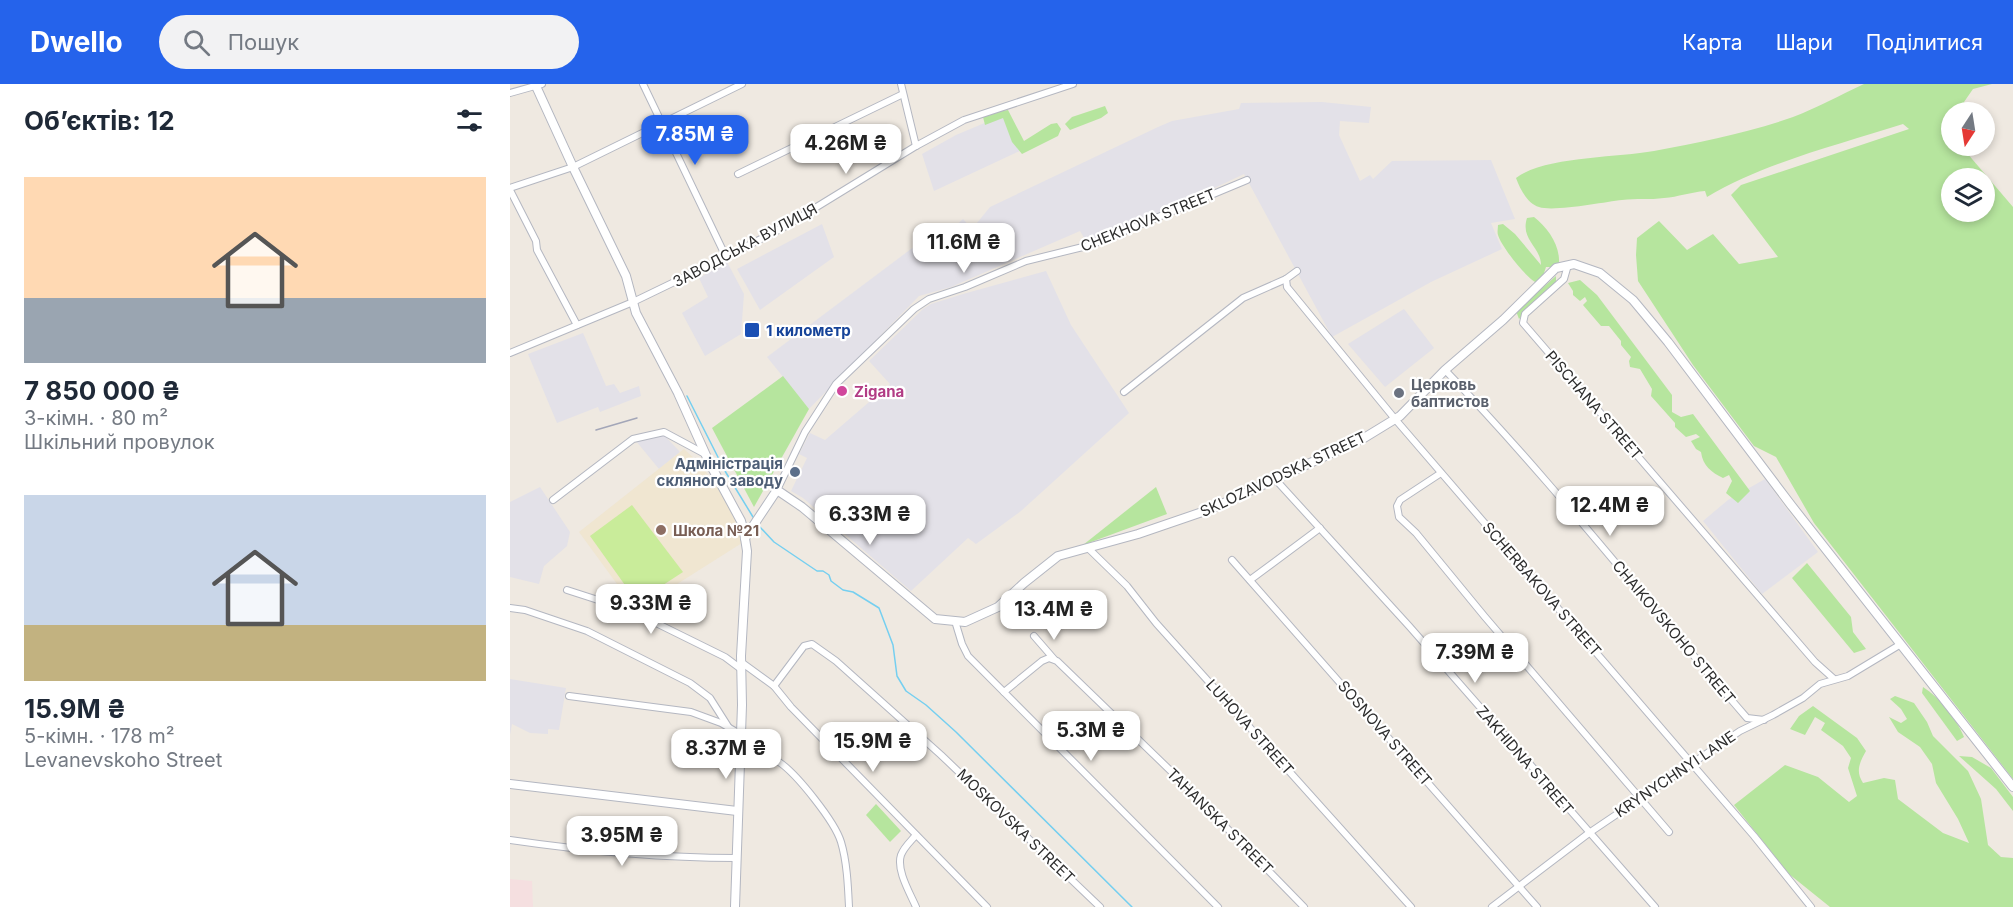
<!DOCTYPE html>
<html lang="uk">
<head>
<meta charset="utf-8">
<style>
  body { margin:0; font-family:Inter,sans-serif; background:#f2f2f3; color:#1f2937; height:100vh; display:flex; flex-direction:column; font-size:22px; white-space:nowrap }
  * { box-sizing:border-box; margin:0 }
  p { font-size:20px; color:#747a83 }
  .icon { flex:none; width:33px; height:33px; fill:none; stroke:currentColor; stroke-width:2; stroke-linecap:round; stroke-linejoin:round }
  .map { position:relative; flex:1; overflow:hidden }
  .drawer { display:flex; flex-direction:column; background:#fff; width:510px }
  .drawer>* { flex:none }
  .needle { width:39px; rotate:192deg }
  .buttons { position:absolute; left:1431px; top:18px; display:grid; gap:12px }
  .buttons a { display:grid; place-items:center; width:54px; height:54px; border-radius:50%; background:#fff; box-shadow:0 3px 9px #0003; font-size:30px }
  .price { position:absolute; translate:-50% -51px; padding:0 14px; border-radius:12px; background:#fff; color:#222; font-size:20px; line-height:39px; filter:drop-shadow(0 2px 3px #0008) }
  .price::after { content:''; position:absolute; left:50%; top:36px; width:18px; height:14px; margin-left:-9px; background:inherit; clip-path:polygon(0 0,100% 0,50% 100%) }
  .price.current { background:#2563eb; color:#fff }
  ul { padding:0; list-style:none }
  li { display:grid; align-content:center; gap:12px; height:318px; padding:0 24px }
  li span { display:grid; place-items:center; height:186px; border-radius:0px; color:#555 }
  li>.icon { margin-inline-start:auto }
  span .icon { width:108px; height:108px; fill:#fffc; stroke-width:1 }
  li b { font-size:26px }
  h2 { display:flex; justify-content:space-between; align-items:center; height:72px; padding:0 24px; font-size:26px }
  header { display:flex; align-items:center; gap:36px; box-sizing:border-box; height:84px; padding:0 30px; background:#2563eb; color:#fff }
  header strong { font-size:28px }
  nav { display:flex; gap:33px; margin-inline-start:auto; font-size:21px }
  .search { width:420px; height:54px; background:#f2f2f3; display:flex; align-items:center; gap:15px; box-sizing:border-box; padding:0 21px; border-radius:33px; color:#747a83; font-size:22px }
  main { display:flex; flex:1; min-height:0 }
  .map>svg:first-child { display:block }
</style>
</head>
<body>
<header>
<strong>Dwello</strong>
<div class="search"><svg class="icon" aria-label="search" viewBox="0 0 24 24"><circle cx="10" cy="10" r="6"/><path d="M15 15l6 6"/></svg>Пошук</div>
<nav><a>Карта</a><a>Шари</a><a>Поділитися</a></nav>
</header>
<main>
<section class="drawer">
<h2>Об’єктів: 12<svg class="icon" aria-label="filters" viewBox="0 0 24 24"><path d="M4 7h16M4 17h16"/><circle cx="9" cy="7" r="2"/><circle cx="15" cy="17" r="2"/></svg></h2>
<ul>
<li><span style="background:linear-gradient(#ffd9b3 65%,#9aa5b1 0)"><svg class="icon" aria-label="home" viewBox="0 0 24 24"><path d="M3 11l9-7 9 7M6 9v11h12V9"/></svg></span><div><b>7 850 000 ₴</b><p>3-кімн. · 80 m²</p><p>Шкільний провулок</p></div></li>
<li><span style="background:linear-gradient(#c9d6e8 70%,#c2b280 0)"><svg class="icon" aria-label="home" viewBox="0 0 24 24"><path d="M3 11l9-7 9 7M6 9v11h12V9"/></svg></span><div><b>15.9M ₴</b><p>5-кімн. · 178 m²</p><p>Levanevskoho Street</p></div></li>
</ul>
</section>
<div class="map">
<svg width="1503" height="823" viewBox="0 0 1503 823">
  <rect width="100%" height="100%" fill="#efe9e1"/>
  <g fill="#e3e1e8">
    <path d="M812,18L861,23L859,39L830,37L829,51L850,97L860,91L863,95L882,77L981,76L1005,135L981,139L992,165L921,198L822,253L734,90L696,108L577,159L570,147L441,203L409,212L299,325L257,273L417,153L423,163L453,135L462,145L480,123L648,43L662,37L729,25L731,19Z"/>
    <path d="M496,30L514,65L424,107L412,70L446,51Z"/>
    <path d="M312,140L324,173L250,226L227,185Z"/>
    <path d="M217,178L234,210L231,250L195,272L172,229L198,213L189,194Z"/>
    <path d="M536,187L561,241L619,329L511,427L466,460L458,454L401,507L293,414L281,407L297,374L289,370L300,349L315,356L380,300L359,277L413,225L421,220L453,210Z"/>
    <path d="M894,225L924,264L875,303L838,260Z"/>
    <path d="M73,249L96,302L104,300L110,309L129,302L131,312L90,328L88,323L47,339L18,270Z"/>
    <path d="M154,351L170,368L149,385L126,357Z"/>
    <path d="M1255,395L1308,468L1252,510L1193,437L1218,416Z"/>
    <path d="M30,403L60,448L57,462L34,482L29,500L0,493V418Z"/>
    <path d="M0,595L56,604L49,646L38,645V650L20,649L2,640L0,651Z"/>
  </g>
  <path fill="#f0e6d1" d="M174,365L190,380L213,411L228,438L232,459L126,526L69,448Z"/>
  <path fill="#f5dfe0" d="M0,795L22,797L23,823H0Z"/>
  <g fill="#b6e59e" fill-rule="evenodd">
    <path d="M1354,0H1482L1463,5L1454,18L1462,28H1442V62H1451L1503,123V695L1304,439L1266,373L1244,362L1183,281L1128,197L1126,171L1127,154L1149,137L1177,166L1203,150L1229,180L1268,173L1221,111L1231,101L1399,45L1393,40C1328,61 1256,78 1197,113L1195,107C1181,108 1168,113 1154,114C1140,116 1126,114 1112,116C1094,118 1044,128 1029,123C1017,119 1010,105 1006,94C1035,72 1106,74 1144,67C1190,58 1238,49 1283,33C1307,24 1330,11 1354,0ZM1442,94H1474V128H1442Z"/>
    <path d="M595,22L598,29L591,34L560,46L555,40L562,33Z"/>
    <path d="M498,26L514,57L541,40L547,39L551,45L548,52L512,70L502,58L493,34L475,41L473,33L485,28Z"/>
    <path d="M1024,133C1038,144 1050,161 1049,179L1044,183H1036L1033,192L1027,199C1017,195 991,162 988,151C987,148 988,144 988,141L993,140L1005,150L1031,181C1031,163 1010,156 1017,134Z"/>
    <path d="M1046,192V202L1036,210L1033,209L1009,235L1006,227Z"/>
    <path d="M1070,196L1087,211L1162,311V328L1171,333L1183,330L1240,407L1228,419L1216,409L1222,397L1219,391L1213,394C1201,388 1193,382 1191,368L1186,365L1181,357L1190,353L1186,350L1176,353L1165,343V339L1141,312L1142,305L1130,285L1120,283L1119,277L1121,273L1111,261V257L1099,242H1091L1073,221L1077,217L1075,213L1070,217L1063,211V207L1058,199Z"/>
    <path d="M273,292L299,325L244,423L202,344Z"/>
    <path d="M646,403L657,430L573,461Z"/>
    <path d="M1297,479L1341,533L1343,548L1356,565L1344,569L1282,494Z"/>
    <path d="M1413,603C1430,614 1446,634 1454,653L1447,657L1412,609Z"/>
    <path d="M1385,612L1404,619L1417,638L1423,652L1458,687L1471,715L1478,761L1491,773L1503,774V823H1320L1279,790L1224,721L1275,681L1308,693L1339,718L1347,712L1338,684L1341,674L1333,662L1311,646L1315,639L1305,633L1295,651L1280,645L1289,632L1303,622L1347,654L1356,667C1350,678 1345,687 1353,699L1374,694L1385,696L1388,715L1433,749L1459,759L1448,735L1426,699L1422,680L1410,663L1388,648L1379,633L1391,639L1397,635L1391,625L1380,615Z"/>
    <path d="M1449,672L1462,673L1481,684L1503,713V727L1486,705Z"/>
    <path d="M366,720L391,747L380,758L356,731Z"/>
  </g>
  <path fill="#c9ec9a" d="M122,421L173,488L127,518L80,452Z"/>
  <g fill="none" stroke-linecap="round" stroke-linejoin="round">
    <g stroke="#75cff0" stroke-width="1.5">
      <path d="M177,312L215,387L243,433"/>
      <path d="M249,442L264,458L307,487H313L319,491L321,497L333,506L343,508L369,524L383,561L387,592L396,607L416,621L446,648L622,823"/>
    </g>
    <defs>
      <g id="minor">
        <path d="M133,0L216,173"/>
        <path d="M391,0L406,62"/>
        <path d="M0,9L32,0"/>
        <path d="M228,90L393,10"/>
        <path d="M0,104L63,83L232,0"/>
        <path d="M0,106L26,157L27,166L67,241"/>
        <path d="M1058,181L1054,195L1015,230L1013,239L1305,578L1324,595"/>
        <path d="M787,187L776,195L777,203L885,335L1244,752L1301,823"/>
        <path d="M0,269L123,218L216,173L274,143L406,62L454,36L563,0"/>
        <path d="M935,286C1042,397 1136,518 1237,634L1254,636"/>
        <path d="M614,308L733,214L776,195"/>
        <path d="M931,389L890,416L887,422L889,433L906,449L975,533L1159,748"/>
        <path d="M765,395L899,542L1145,823"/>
        <path d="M267,406L295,348L326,300L404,225L419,215L455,203L516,177L581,161L737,96"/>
        <path d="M43,416L123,355L154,348L195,370"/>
        <path d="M579,465L617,502L646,539L901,823"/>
        <path d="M722,476L1027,823"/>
        <path d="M740,496L810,444"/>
        <path d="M57,506L88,516L140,536L215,573L231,585"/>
        <path d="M0,524L15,526L77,547L180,599L200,614L219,644"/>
        <path d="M445,537L452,560L458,572L708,823"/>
        <path d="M524,552L544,575"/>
        <path d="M231,578L264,602L281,623L477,823"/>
        <path d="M264,602L294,562L302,560L326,577L431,671L590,823"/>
        <path d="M494,608L532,577L539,574L547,577L666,692L794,823"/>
        <path d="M59,612L181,628L211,639L230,650"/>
        <path d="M230,666C243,668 258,671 269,678C287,690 325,738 331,758C337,778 338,802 339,823"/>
        <path d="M0,756C75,767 150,774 226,774"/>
        <path d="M406,823C400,809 386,786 391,771C394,763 401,757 406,751"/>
        <path d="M982,823L1079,749L1230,647L1263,631L1293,614L1310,600L1338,592L1391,560"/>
      </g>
      <g id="tertiary">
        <path d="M25,0L63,83L116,192L126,229L168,309L199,378L231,437L234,448L237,467L231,572L232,621L225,823"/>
        <path d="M235,454L267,406L292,423L425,535L455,538L488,523L514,499L548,472L628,450L701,425L854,354L890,332L935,286L993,236L1046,184L1064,180L1090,189L1123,216L1158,258L1281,421L1503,703"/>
        <path d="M0,700L227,727"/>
      </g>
    </defs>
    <use href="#minor" stroke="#b4b7c1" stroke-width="8"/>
    <use href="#tertiary" stroke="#b4b7c1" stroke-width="10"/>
    <use href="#minor" stroke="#fff" stroke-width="6"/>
    <use href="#tertiary" stroke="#fff" stroke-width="8"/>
    <path stroke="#a3a6b8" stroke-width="1.5" d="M86,346L127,334"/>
  </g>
  <rect fill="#1a4fb4" stroke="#fff" stroke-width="2" x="234" y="238" width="16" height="16" rx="3"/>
  <circle fill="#d1479c" stroke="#fff" stroke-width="2" cx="332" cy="307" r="6"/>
  <circle fill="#6b7280" stroke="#fff" stroke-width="2" cx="889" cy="309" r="6"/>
  <circle fill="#5c6f8a" stroke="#fff" stroke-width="2" cx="285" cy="388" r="6"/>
  <circle fill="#8d6e63" stroke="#fff" stroke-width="2" cx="151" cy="446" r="6"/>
  <g text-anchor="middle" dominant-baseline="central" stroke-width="4.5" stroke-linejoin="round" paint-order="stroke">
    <g font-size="15" fill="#2e2e2e" stroke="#fff">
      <text transform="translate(638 136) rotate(-22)">CHEKHOVA STREET</text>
      <text transform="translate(235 161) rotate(-28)">ЗАВОДСЬКА ВУЛИЦЯ</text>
      <text transform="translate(1084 321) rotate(49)">PISCHANA STREET</text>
      <text transform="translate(773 390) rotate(-25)">SKLOZAVODSKA STREET</text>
      <text transform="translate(1032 505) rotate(49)">SCHERBAKOVA STREET</text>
      <text transform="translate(1164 548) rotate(50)">CHAIKOVSKOHO STREET</text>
      <text transform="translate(740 643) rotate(48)">LUHOVA STREET</text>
      <text transform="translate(875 649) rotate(49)">SOSNOVA STREET</text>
      <text transform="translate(1015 676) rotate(49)">ZAKHIDNA STREET</text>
      <text transform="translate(1165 690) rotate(-34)">KRYNYCHNYI LANE</text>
      <text transform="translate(710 737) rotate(45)">TAHANSKA STREET</text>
      <text transform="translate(506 742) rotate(44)">MOSKOVSKA STREET</text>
    </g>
    <g font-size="15" font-weight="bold" fill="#164399" stroke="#fff" text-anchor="start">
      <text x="256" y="246">1 километр</text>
    </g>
    <g font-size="15" font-weight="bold" fill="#5b616d" stroke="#fff" text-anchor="start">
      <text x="901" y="300">Церковь<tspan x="901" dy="17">баптистов</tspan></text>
    </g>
    <g font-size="15" font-weight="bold" fill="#b23c85" stroke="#fff" text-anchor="start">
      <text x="344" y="307">Zigana</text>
    </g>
    <g font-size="15" font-weight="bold" fill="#4e5e75" stroke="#fff" text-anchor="end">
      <text x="273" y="379">Адміністрація<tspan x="273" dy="17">скляного заводу</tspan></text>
    </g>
    <g font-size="15" font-weight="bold" fill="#785e54" stroke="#fff" text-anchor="start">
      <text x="163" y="446">Школа №21</text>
    </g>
  </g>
</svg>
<div class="buttons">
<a><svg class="needle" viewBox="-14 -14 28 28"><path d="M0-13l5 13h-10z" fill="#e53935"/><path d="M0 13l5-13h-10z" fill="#747a83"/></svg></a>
<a><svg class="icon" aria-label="layers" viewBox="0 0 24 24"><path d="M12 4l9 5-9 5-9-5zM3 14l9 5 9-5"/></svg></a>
</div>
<b class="price current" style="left:185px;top:82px">7.85M ₴</b>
<b class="price" style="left:336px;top:91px">4.26M ₴</b>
<b class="price" style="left:454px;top:190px">11.6M ₴</b>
<b class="price" style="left:1100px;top:453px">12.4M ₴</b>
<b class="price" style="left:360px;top:462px">6.33M ₴</b>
<b class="price" style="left:141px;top:551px">9.33M ₴</b>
<b class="price" style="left:544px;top:557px">13.4M ₴</b>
<b class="price" style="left:965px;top:600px">7.39M ₴</b>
<b class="price" style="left:581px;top:678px">5.3M ₴</b>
<b class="price" style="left:363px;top:689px">15.9M ₴</b>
<b class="price" style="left:216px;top:696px">8.37M ₴</b>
<b class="price" style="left:112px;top:783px">3.95M ₴</b>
</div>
</main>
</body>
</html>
